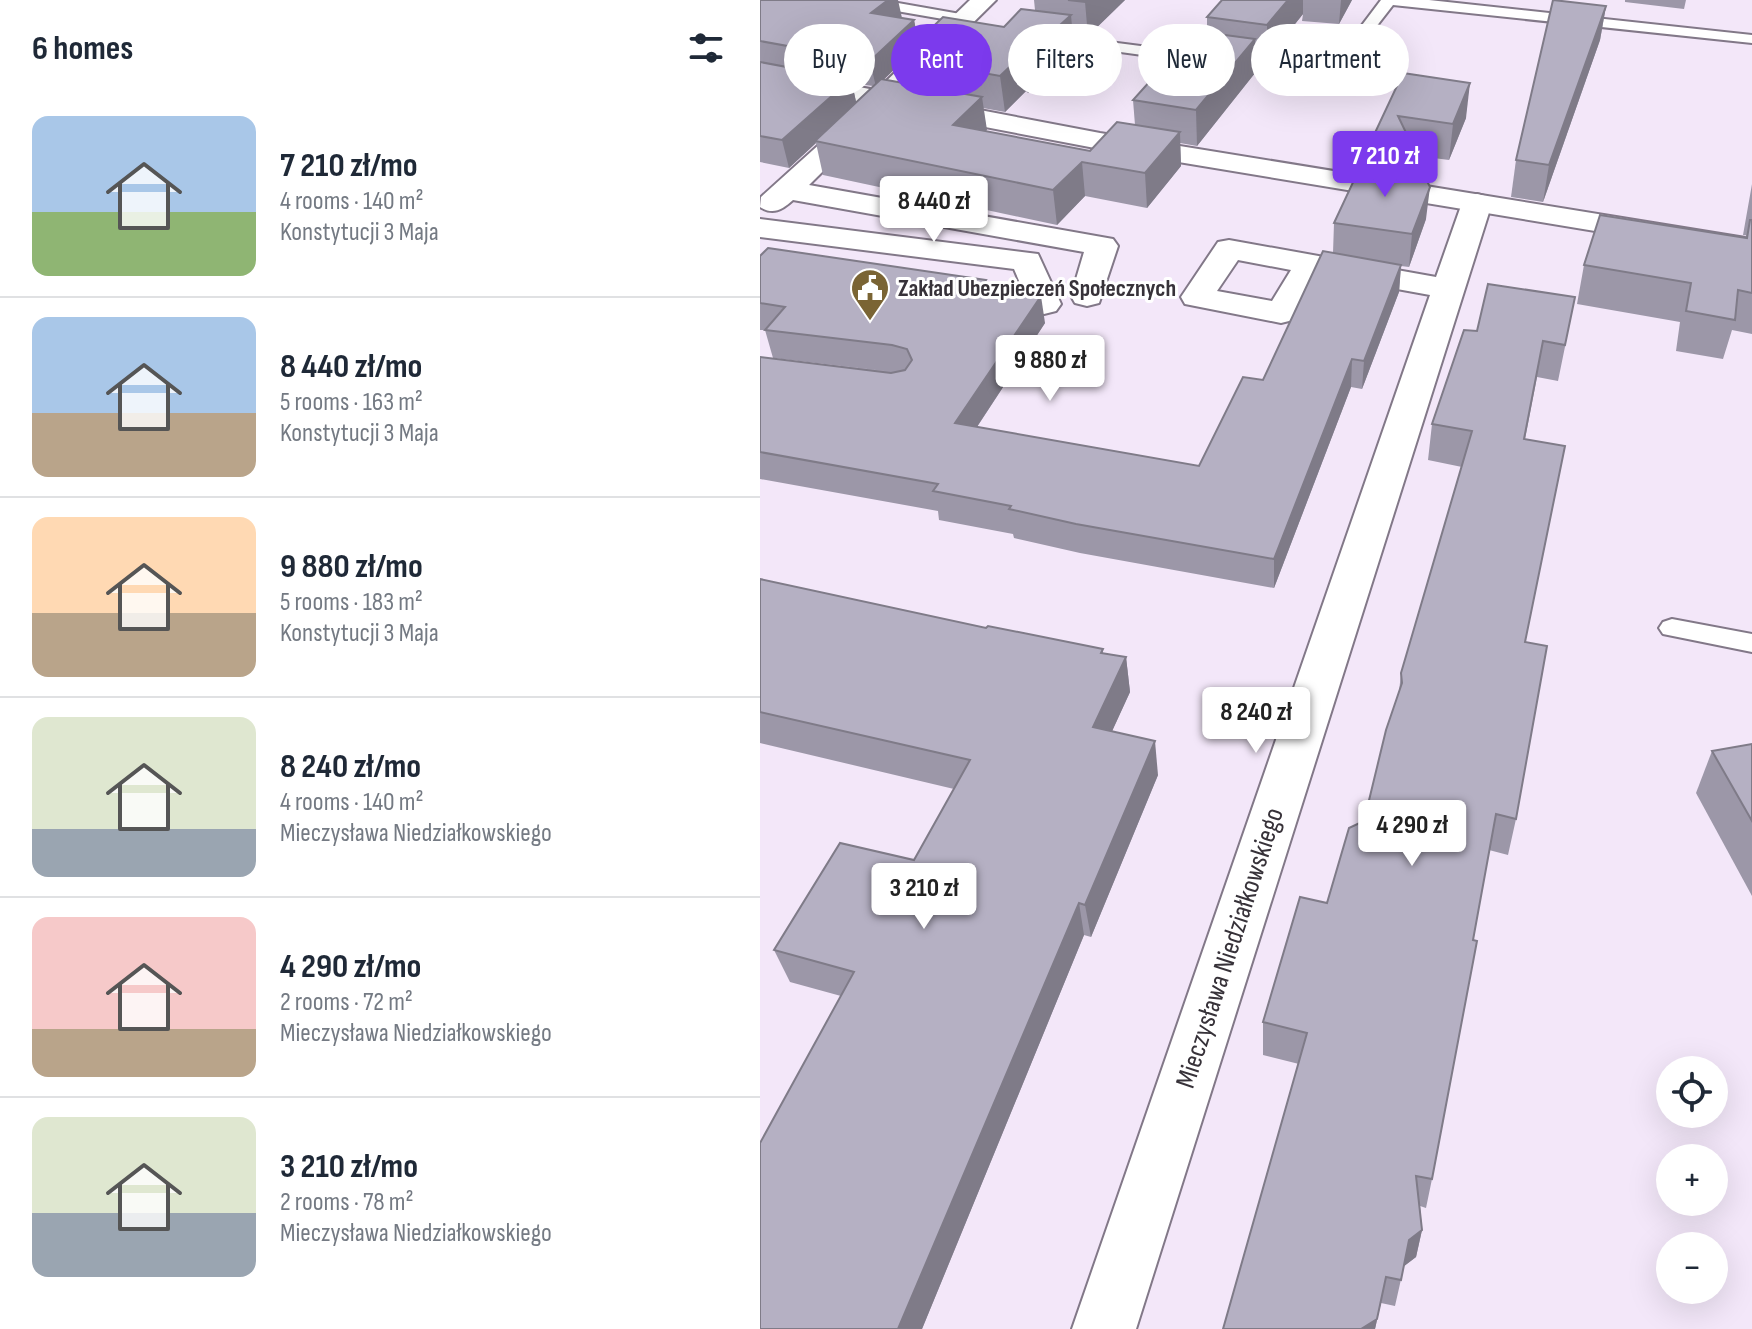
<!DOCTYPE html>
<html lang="en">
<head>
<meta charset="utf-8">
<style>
  body { margin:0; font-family:"Sofia Sans Condensed",sans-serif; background:#f6f6f7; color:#1f2937; height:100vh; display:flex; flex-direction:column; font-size:30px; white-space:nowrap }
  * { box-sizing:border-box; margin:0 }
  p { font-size:26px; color:#747a83 }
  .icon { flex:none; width:44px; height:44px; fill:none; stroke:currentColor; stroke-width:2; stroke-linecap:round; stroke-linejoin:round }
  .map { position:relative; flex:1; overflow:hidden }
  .details { display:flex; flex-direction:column; background:#fff; width:760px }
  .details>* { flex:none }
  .banner { position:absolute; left:24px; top:24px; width:760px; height:72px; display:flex; gap:16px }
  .fabs { position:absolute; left:896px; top:1056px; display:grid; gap:16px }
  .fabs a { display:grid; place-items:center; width:72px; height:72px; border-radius:50%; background:#fff; box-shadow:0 8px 32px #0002; font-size:40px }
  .price { position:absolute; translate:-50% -68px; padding:0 18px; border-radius:8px; background:#fff; color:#222; font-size:26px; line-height:52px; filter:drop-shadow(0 2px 4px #0008) }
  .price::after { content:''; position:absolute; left:50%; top:48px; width:24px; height:18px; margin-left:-12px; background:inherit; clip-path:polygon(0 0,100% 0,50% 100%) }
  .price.selected { background:#7c3aed; color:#fff }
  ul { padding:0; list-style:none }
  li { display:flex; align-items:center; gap:24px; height:200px; padding:0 32px }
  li+li { border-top:2px solid #e0e1e3 }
  li span { display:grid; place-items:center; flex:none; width:224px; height:160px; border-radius:16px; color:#555 }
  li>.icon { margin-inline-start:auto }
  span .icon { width:96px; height:96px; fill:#fffc; stroke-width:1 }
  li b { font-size:34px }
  h2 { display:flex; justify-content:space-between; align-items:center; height:96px; padding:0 32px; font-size:34px }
  .tag { padding:0 28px; border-radius:36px; background:#fff; box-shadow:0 8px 32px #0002; font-size:28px; line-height:72px }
  .tag.selected { background:#7c3aed; color:#fff }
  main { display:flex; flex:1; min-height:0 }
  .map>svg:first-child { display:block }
</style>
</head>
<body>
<main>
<section class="details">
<h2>6 homes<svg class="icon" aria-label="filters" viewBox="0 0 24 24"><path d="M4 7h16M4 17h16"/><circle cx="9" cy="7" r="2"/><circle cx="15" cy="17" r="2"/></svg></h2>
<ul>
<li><span style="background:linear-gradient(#a9c7e8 60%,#8fb573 0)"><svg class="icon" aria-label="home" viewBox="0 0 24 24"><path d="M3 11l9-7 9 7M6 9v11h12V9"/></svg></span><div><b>7 210 zł/mo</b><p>4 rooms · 140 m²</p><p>Konstytucji 3 Maja</p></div></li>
<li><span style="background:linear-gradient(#a9c7e8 60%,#b9a48a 0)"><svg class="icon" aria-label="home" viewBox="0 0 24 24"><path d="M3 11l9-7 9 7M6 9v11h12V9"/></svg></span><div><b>8 440 zł/mo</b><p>5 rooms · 163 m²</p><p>Konstytucji 3 Maja</p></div></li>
<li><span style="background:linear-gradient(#ffd9b3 60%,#b9a48a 0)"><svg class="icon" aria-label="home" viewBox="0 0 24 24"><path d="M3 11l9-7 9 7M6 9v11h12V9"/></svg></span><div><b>9 880 zł/mo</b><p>5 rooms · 183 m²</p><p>Konstytucji 3 Maja</p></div></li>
<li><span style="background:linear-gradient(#dfe7d0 70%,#9aa5b1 0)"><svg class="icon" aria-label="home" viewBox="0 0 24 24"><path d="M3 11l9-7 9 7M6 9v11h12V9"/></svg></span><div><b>8 240 zł/mo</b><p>4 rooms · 140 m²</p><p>Mieczysława Niedziałkowskiego</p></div></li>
<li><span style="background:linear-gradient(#f6c9c9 70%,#b9a48a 0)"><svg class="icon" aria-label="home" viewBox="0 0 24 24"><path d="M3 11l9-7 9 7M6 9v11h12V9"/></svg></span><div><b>4 290 zł/mo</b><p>2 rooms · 72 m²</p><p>Mieczysława Niedziałkowskiego</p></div></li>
<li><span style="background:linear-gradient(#dfe7d0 60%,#9aa5b1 0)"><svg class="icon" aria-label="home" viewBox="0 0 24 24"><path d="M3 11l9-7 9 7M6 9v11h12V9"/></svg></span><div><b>3 210 zł/mo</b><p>2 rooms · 78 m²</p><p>Mieczysława Niedziałkowskiego</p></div></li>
</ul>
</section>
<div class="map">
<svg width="992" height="1329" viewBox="0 0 992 1329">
  <rect width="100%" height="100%" fill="#f3e7f9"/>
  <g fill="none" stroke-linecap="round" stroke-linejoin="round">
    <defs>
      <g id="lane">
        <path d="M89,0H121L206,15L213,19L206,23L96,4Z"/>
        <path d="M621,0H669L992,35V43L633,5L588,63L536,76L280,41L273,37L280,33L536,66L578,57Z"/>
        <path d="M912,619L992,634V652L903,634L899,628L903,622Z"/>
      </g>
      <g id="street">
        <path d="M210,0H236L49,185L353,239L358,246L339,303L327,306L315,303L311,296L324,252L33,200C22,210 13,215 0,207L1,197L83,123Z"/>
        <path d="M717,194L728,197L732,203L376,1329H312L670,295L560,275L533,320L521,323L425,304L421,297L458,242L469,240L676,277L702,203L706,197ZM478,260L531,270L512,301L457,291Z"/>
        <path d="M0,219L278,254L301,304L296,311L284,314L272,311L254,269L0,237Z"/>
      </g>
      <path id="secondary" d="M0,68L340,133L992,239V257L340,149L0,84Z"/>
    </defs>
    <use href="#lane" stroke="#827888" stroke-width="4"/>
    <use href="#street" stroke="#827888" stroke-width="4"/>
    <use href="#secondary" stroke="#827888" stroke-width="4"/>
    <use href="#lane" fill="#fff" fill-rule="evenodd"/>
    <use href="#street" fill="#fff" fill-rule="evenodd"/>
    <use href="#secondary" fill="#fff" fill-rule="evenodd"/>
  </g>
  <g fill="#9c97a8" fill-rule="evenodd">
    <path d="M0,0L154,20L158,41L244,27L275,10L274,0H365L328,36L313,34L314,49L268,93L266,91L245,112L223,108L226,131L330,151L375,125L373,100L447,33V17L462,0H592L579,24L542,21L543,14L507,59L495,58V73L437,146L420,143L421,166L387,208L325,196L297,225L63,175L56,143L29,168L0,162ZM141,63L144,83L124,79ZM92,83L113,86L96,102Z"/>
    <path d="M865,0H926L924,9L865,2Z"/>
    <path d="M846,6L840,40L783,202L751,197L756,160Z"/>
    <path d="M643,73L706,118L689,160L650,155L649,171L666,219L649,267L641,266L639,292L602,389L591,387L514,588L320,553L254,538L253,534L179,520L178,511L0,479V357L133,372L13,358L5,330H0V256L226,280L227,288L285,323L217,427L439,466L503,380L573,253L574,223L611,164L613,137Z"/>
    <path d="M992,184V334L972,330L963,359L916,351L920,322L817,304L824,265L985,238L986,235H983Z"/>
    <path d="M717,331L808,332L798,381L777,377L765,439V642L756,819L748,855L729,850L672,1179L666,1208L660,1206L662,1230L656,1257L644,1266L635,1306L621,1303L615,1329H463L539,1064L503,1055V1022L567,903L604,821L639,692L641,673L702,467L668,460L672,424Z"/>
    <path d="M0,579L226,628L343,649V653L366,657L370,692L352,731L398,775L331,937L324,935L162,1329H0L81,996L30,982L14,950L154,860L194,789L0,743Z"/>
    <path d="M992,744V896L936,793L952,751Z"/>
  </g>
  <g fill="#7f7b88">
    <path d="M128,0H138L142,18L111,13Z"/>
    <path d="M327,0H365L328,36L325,2Z"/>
    <path d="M528,0H543V14L507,59V25Z"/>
    <path d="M581,0H592L579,24Z"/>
    <path d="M846,6L840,40L783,202L789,165Z"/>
    <path d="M311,15L314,49L268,93L264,58Z"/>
    <path d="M154,20L159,45L140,58L141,63L116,87L110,61Z"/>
    <path d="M495,39V73L437,146L436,110Z"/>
    <path d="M261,56L266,91L245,112L240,76Z"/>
    <path d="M91,79L97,106L55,141L56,143L29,168L22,140Z"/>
    <path d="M710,83L706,118L689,160L693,124Z"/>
    <path d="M222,97L227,130L199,158L193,125Z"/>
    <path d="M420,132L421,166L387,208L385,173Z"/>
    <path d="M322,162L325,196L297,225L293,190Z"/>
    <path d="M670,187L666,219L649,267L652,234Z"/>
    <path d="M641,265L639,292L602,389L604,361Z"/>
    <path d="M281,296L285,323L201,451L195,423Z"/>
    <path d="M592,359L591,387L514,588V559Z"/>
    <path d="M366,657L370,692L338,762L333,727Z"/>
    <path d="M395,741L398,775L331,937L325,905Z"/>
    <path d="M319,903L324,935L162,1329H138Z"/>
    <path d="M662,1230L656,1257L643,1267L649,1240Z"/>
    <path d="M626,1277L615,1329H601Z"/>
  </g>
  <g fill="#b5b0c3" stroke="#7f7b88" stroke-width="2">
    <path d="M0,0H128L111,13L154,20L110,61L0,41Z"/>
    <path d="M308,0H327L325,2Z"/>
    <path d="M462,0H528L507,25L447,17Z"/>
    <path d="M793,0L846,6L789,165L756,160Z"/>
    <path d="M261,9L311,15L264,58L261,56L240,76L140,58L183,17L244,27Z"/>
    <path d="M435,31L495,39L436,110L373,100Z"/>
    <path d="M0,62L91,79L22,140L0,136Z"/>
    <path d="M643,73L710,83L693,124L638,116L651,143L613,137Z"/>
    <path d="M121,79L222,97L193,125L330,151L357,122L420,132L385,173L322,162L293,190L55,141Z"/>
    <path d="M602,163L663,173L670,187L652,234L574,223Z"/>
    <path d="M840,215L987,238L990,220H992V293L978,290L975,320L926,311L931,283L824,265Z"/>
    <path d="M8,248L226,280L221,287L281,296L195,423L439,466L483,377L503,380L563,251L641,265L604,361L592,359L514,559L316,524L249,509L251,506L173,491L178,484L0,452V357L131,373L145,370L152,360L147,349L132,345L5,330L25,307L0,303V256Z"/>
    <path d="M728,284L815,297L805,345L783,341L764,439L805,446L765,642L787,646L756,819L736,814L713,940L717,941L672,1179L656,1176L662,1230L649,1240L641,1280L626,1277L617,1319L601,1329H463L547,1033L503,1022L540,897L567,903L589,828L604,821L626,730L642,683L641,673L712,431L672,424L704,330L717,331Z"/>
    <path d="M0,579L226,628L228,626L343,649L341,653L366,657L333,727L395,741L325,905L319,903L138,1329H0V1143L94,972L14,950L80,843L154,860L210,760L0,712Z"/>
    <path d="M992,744V821L952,751Z"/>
  </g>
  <defs>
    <symbol id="civic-pin" viewBox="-11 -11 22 30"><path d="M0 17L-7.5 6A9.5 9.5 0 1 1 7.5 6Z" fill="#7a6434" stroke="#fff"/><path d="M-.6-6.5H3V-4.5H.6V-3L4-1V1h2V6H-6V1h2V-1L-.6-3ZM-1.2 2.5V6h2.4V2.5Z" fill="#fff"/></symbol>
  </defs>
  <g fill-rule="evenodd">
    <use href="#civic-pin" x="88" y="266" width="44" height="60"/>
  </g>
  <g text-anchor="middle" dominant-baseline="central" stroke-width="6" stroke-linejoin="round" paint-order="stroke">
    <g font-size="24" font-weight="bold" fill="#373239" stroke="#fff" text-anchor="start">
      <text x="138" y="288">Zakład Ubezpieczeń Społecznych</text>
    </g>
    <g font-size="28" fill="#373239" stroke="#fff">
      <text transform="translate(470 948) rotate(-72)">Mieczysława Niedziałkowskiego</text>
    </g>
  </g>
</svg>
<div class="fabs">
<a><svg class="icon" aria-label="locate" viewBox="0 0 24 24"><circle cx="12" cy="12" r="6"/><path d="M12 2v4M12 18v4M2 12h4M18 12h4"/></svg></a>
<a>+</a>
<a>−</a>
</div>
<b class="price selected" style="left:625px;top:199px">7 210 zł</b>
<b class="price" style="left:174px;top:244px">8 440 zł</b>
<b class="price" style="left:290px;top:403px">9 880 zł</b>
<b class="price" style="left:496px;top:755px">8 240 zł</b>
<b class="price" style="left:652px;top:868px">4 290 zł</b>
<b class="price" style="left:164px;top:931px">3 210 zł</b>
<div class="banner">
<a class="tag">Buy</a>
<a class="tag selected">Rent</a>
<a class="tag">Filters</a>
<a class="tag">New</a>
<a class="tag">Apartment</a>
</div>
</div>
</main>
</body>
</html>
